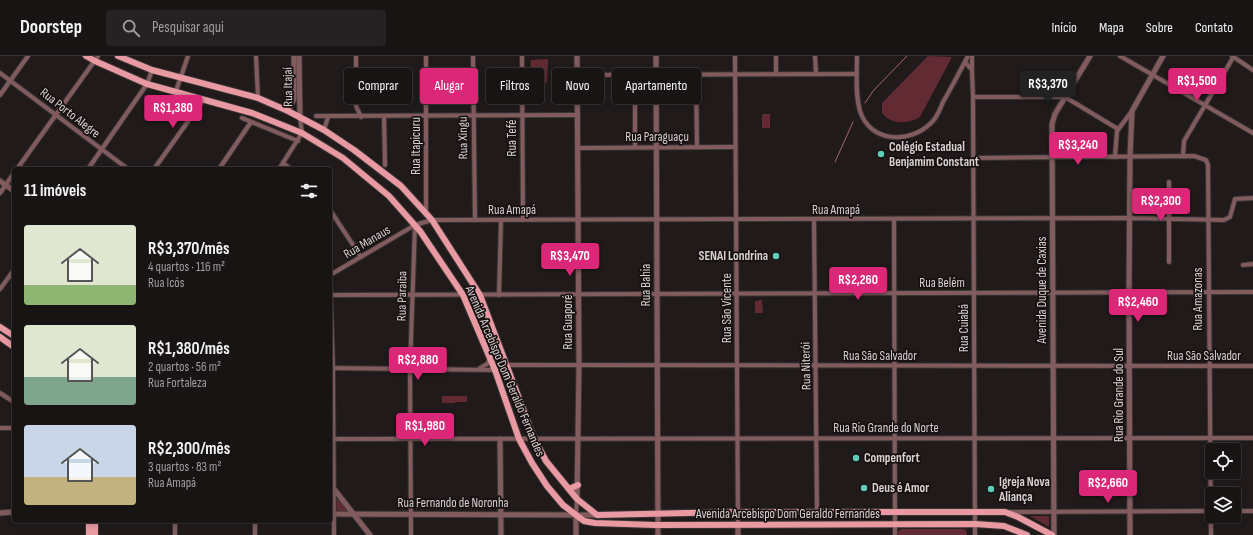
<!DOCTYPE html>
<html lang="pt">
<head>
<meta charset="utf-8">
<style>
  body { margin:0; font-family:"Sofia Sans Condensed",sans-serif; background:#262122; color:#f1f3f6; height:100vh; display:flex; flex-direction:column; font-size:15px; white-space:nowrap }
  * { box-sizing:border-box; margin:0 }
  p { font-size:13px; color:#9f9ea0 }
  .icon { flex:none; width:22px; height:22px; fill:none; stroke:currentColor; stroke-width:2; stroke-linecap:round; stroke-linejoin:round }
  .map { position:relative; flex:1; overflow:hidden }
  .panel { position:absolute; left:12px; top:111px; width:320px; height:356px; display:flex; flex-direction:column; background:#191414; border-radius:4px; box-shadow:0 2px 6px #0003,0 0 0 1px #373334 }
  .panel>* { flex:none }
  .banner { position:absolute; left:344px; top:12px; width:380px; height:36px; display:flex; gap:8px }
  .tools { position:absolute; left:1205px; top:387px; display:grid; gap:8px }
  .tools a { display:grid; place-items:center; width:36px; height:36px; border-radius:4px; background:#191414; box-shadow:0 2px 6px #0003,0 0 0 1px #373334; font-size:20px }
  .price { position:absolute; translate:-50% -34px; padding:0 9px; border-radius:4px; background:#db2777; color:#fff; font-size:13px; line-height:26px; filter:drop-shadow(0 1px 2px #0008) }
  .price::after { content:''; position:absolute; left:50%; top:24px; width:12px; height:9px; margin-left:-6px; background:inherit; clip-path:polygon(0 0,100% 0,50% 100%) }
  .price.current { background:#222; color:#fff }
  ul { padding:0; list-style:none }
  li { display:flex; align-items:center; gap:12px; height:100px; padding:0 12px }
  li span { display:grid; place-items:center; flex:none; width:112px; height:80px; border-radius:4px; color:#555 }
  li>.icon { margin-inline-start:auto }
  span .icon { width:48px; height:48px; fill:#fffc; stroke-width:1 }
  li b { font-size:17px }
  h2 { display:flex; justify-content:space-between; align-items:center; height:48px; padding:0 12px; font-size:17px }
  .tag { padding:0 14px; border-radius:4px; background:#191414; box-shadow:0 2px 6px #0003,0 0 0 1px #373334; font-size:14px; line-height:36px }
  .tag.current { background:#db2777; color:#fff }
  header { display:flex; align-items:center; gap:24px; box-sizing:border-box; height:56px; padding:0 20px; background:#191414; border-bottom:1px solid #373334 }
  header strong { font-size:19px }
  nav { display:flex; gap:22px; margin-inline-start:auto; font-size:14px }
  .search { width:280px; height:36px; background:#262122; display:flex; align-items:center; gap:10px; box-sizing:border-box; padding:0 14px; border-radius:4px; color:#9f9ea0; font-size:15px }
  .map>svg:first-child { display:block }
</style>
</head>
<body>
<header>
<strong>Doorstep</strong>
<div class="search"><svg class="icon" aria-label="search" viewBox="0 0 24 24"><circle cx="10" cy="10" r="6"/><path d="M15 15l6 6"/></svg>Pesquisar aqui</div>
<nav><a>Início</a><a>Mapa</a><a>Sobre</a><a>Contato</a></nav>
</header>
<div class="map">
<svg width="1253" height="479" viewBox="0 0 1253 479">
  <rect width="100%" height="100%" fill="#211a1a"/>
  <g fill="#622b33">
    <path d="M928,0L952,1L920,61C908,68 891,69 882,57V47Z"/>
    <path d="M548,3L547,27L529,26L531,4Z"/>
    <rect x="762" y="58" width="8" height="14"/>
    <path d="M762,244L763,257H755V245Z"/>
    <rect x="442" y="340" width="13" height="7"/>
    <rect x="455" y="340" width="12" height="6"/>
    <path d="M335,438L349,457L336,456Z"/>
    <path d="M1030,460H1049V471Z"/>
    <path d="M902,473H963L966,474L967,479H898V475Z"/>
  </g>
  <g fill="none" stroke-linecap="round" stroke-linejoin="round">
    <g stroke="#a26770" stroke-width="1">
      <path d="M865,47L873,35L907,0"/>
      <path d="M835,106L853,66"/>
    </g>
    <defs>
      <g id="minor">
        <path d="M256,0L258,42"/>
        <path d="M356,0V50L361,61"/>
        <path d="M473,0L475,164"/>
        <path d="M522,0L523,164"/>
        <path d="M735,0L738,469"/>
        <path d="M776,0V18"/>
        <path d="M815,0L816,18"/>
        <path d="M857,0C857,18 855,38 860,55C870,87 910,88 931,67C937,62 940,53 943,46C952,31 960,15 968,0"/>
        <path d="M972,0V12"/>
        <path d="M1120,0L1253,77"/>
        <path d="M1232,0L1253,14"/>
        <path d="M965,6L972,14L973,41L975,479"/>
        <path d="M0,17L128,113"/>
        <path d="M577,19L857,18"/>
        <path d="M635,19V91"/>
        <path d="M696,19L697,91"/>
        <path d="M176,35L188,0"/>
        <path d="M0,39L28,0"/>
        <path d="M973,41H1065L1118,73"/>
        <path d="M316,60L578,59"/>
        <path d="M384,61L385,109"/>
        <path d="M242,62L298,85"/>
        <path d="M324,74L328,61"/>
        <path d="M578,92L735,91"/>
        <path d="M1183,100L1184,85L1234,0"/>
        <path d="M1115,101L1117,75L1132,55"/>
        <path d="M973,102L1194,100L1206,104L1208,109L1211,479"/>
        <path d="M283,107L291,113"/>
        <path d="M17,113L98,0"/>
        <path d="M88,113L147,28L152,14"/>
        <path d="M154,113L204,43"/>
        <path d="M219,113L251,66"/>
        <path d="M279,113L302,77L300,62"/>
        <path d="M0,137L14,117"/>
        <path d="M330,154L361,201"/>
        <path d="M426,156V0"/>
        <path d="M814,164L817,456"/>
        <path d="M894,164L895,479"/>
        <path d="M1169,206V126"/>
        <path d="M1243,209L1253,208"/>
        <path d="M330,219L415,169L432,164L1129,162L1224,164L1230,161L1235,143L1253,142"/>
        <path d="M330,219L333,312L334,479"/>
        <path d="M0,233L14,214"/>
        <path d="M330,239L1253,236"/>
        <path d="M499,239L501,164"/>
        <path d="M508,309L1253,310"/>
        <path d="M330,312L495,314"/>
        <path d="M480,312L487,308L490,303"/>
        <path d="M0,337L14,346"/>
        <path d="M0,372H14"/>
        <path d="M330,383L1253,382"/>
        <path d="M1234,455H1253"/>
        <path d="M1009,456L1212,455"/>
        <path d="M576,459L577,443"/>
        <path d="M175,465V479"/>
        <path d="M255,465V479"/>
        <path d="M411,479L410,312L415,169"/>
      </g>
      <g id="tertiary">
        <path d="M299,0L300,62"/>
        <path d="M656,0L658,479"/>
        <path d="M288,55L294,43V0"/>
        <path d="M0,125L14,135"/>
        <path d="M500,383L501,479"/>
        <path d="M330,428L370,479"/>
        <path d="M577,443L579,309L577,0"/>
        <path d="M0,457L14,456"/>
        <path d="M330,458L597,459"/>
        <path d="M576,459V479"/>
        <path d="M738,469V479"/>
        <path d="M1054,479L1052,68L1055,58L1090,0"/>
        <path d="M1130,479L1129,237L1130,101L1132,55L1163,0"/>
      </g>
      <g id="primary">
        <path d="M86,0L95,5L147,28L252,57L302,77L343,102L389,140L420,175L463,239L495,314L519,383L532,407L547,430L563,449L584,465L595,467L655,469L975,468L1004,470L1027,479"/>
        <path d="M118,0L152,14L258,42L288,55L324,74L354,94L401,130L432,164L480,239L534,382L546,405L577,443L597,459L733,456H1005L1018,461L1052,479"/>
        <path d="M0,271L14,280"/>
        <path d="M0,281L14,291"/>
        <path d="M569,433L578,429"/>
        <path d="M89,465V479"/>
        <path d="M95,465V479"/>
      </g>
    </defs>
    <use href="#minor" stroke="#3a3434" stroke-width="6"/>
    <use href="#tertiary" stroke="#3a3434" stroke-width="7"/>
    <use href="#primary" stroke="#3a3434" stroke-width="8"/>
    <use href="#minor" stroke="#815b5e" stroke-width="4"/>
    <use href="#tertiary" stroke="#815b5e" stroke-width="5"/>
    <use href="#primary" stroke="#e999a1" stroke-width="6"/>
  </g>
  <g fill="#5bcebb" stroke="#181111" stroke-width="1.5">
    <circle cx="881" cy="98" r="4"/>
    <circle cx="776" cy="200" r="4"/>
    <circle cx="856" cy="402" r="4"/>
    <circle cx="864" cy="432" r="4"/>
    <circle cx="991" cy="433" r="4"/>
  </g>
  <g text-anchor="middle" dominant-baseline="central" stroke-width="3.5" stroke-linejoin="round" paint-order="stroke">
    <g font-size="13" fill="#d7d1d2" stroke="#181111">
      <text transform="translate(288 31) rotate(-91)">Rua Itajaí</text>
      <text transform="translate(70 57) rotate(38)">Rua Porto Alegre</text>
      <text x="657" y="81">Rua Paraguaçu</text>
      <text transform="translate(463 82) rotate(-91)">Rua Xingu</text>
      <text transform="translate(512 82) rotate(-90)">Rua Tefé</text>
      <text transform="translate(416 90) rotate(-90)">Rua Itapicuru</text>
      <text x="512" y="154">Rua Amapá</text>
      <text x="836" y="154">Rua Amapá</text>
      <text transform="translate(367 186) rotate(-31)">Rua Manaus</text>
      <text x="942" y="227">Rua Belém</text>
      <text transform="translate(646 229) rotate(-90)">Rua Bahia</text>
      <text transform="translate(1042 234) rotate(-90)">Avenida Duque de Caxias</text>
      <text transform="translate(402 240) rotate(-89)">Rua Paraíba</text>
      <text transform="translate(1198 243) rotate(-90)">Rua Amazonas</text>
      <text transform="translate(727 252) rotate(-90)">Rua São Vicente</text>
      <text transform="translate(568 266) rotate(-90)">Rua Guaporé</text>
      <text transform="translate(964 272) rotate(-90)">Rua Cuiabá</text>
      <text x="880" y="300">Rua São Salvador</text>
      <text x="1204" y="300">Rua São Salvador</text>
      <text transform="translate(806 310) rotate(-91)">Rua Niterói</text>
      <text transform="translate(505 315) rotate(67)">Avenida Arcebispo Dom Geraldo Fernandes</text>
      <text transform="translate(1119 339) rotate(-90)">Rua Rio Grande do Sul</text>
      <text x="886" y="372">Rua Rio Grande do Norte</text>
      <text x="453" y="447">Rua Fernando de Noronha</text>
      <text x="788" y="458">Avenida Arcebispo Dom Geraldo Fernandes</text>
    </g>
    <g font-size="13" font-weight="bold" fill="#d7d1d2" stroke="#181111" text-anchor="start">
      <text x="889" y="91">Colégio Estadual<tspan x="889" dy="15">Benjamim Constant</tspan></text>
      <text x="768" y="200" text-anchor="end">SENAI Londrina</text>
      <text x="864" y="402">Compenfort</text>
      <text x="999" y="426">Igreja Nova<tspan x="999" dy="15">Aliança</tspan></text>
      <text x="872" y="432">Deus é Amor</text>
    </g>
  </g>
</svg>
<div class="tools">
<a><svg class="icon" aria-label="locate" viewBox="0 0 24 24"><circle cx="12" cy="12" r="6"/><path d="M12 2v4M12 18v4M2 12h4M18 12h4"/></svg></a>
<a><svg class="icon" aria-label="layers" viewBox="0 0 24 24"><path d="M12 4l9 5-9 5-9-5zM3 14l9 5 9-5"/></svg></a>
</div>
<b class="price" style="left:1197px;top:46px">R$1,500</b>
<b class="price current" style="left:1048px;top:49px">R$3,370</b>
<b class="price" style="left:173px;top:73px">R$1,380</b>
<b class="price" style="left:1078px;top:110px">R$3,240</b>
<b class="price" style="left:1161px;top:166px">R$2,300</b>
<b class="price" style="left:570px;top:221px">R$3,470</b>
<b class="price" style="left:858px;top:245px">R$2,260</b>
<b class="price" style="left:1138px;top:267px">R$2,460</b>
<b class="price" style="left:418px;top:325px">R$2,880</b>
<b class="price" style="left:425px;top:391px">R$1,980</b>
<b class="price" style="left:1108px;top:448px">R$2,660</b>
<div class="banner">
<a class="tag">Comprar</a>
<a class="tag current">Alugar</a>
<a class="tag">Filtros</a>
<a class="tag">Novo</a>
<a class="tag">Apartamento</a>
</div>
<section class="panel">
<h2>11 imóveis<svg class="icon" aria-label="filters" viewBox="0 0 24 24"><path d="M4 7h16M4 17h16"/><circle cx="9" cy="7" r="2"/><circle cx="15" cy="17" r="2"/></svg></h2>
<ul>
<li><span style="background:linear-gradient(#dfe7d0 75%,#8fb573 0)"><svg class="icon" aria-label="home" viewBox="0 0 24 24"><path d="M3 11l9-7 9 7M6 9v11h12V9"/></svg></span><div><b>R$3,370/mês</b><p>4 quartos · 116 m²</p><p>Rua Icós</p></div></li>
<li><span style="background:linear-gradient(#dfe7d0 65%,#7fa58c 0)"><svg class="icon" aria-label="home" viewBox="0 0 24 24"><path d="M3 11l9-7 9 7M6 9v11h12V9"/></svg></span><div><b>R$1,380/mês</b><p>2 quartos · 56 m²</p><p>Rua Fortaleza</p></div></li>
<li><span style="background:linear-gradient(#c9d6e8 65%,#c2b280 0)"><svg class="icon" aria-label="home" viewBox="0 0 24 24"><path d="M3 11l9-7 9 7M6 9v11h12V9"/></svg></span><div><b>R$2,300/mês</b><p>3 quartos · 83 m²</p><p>Rua Amapá</p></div></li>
</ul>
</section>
</div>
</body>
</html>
